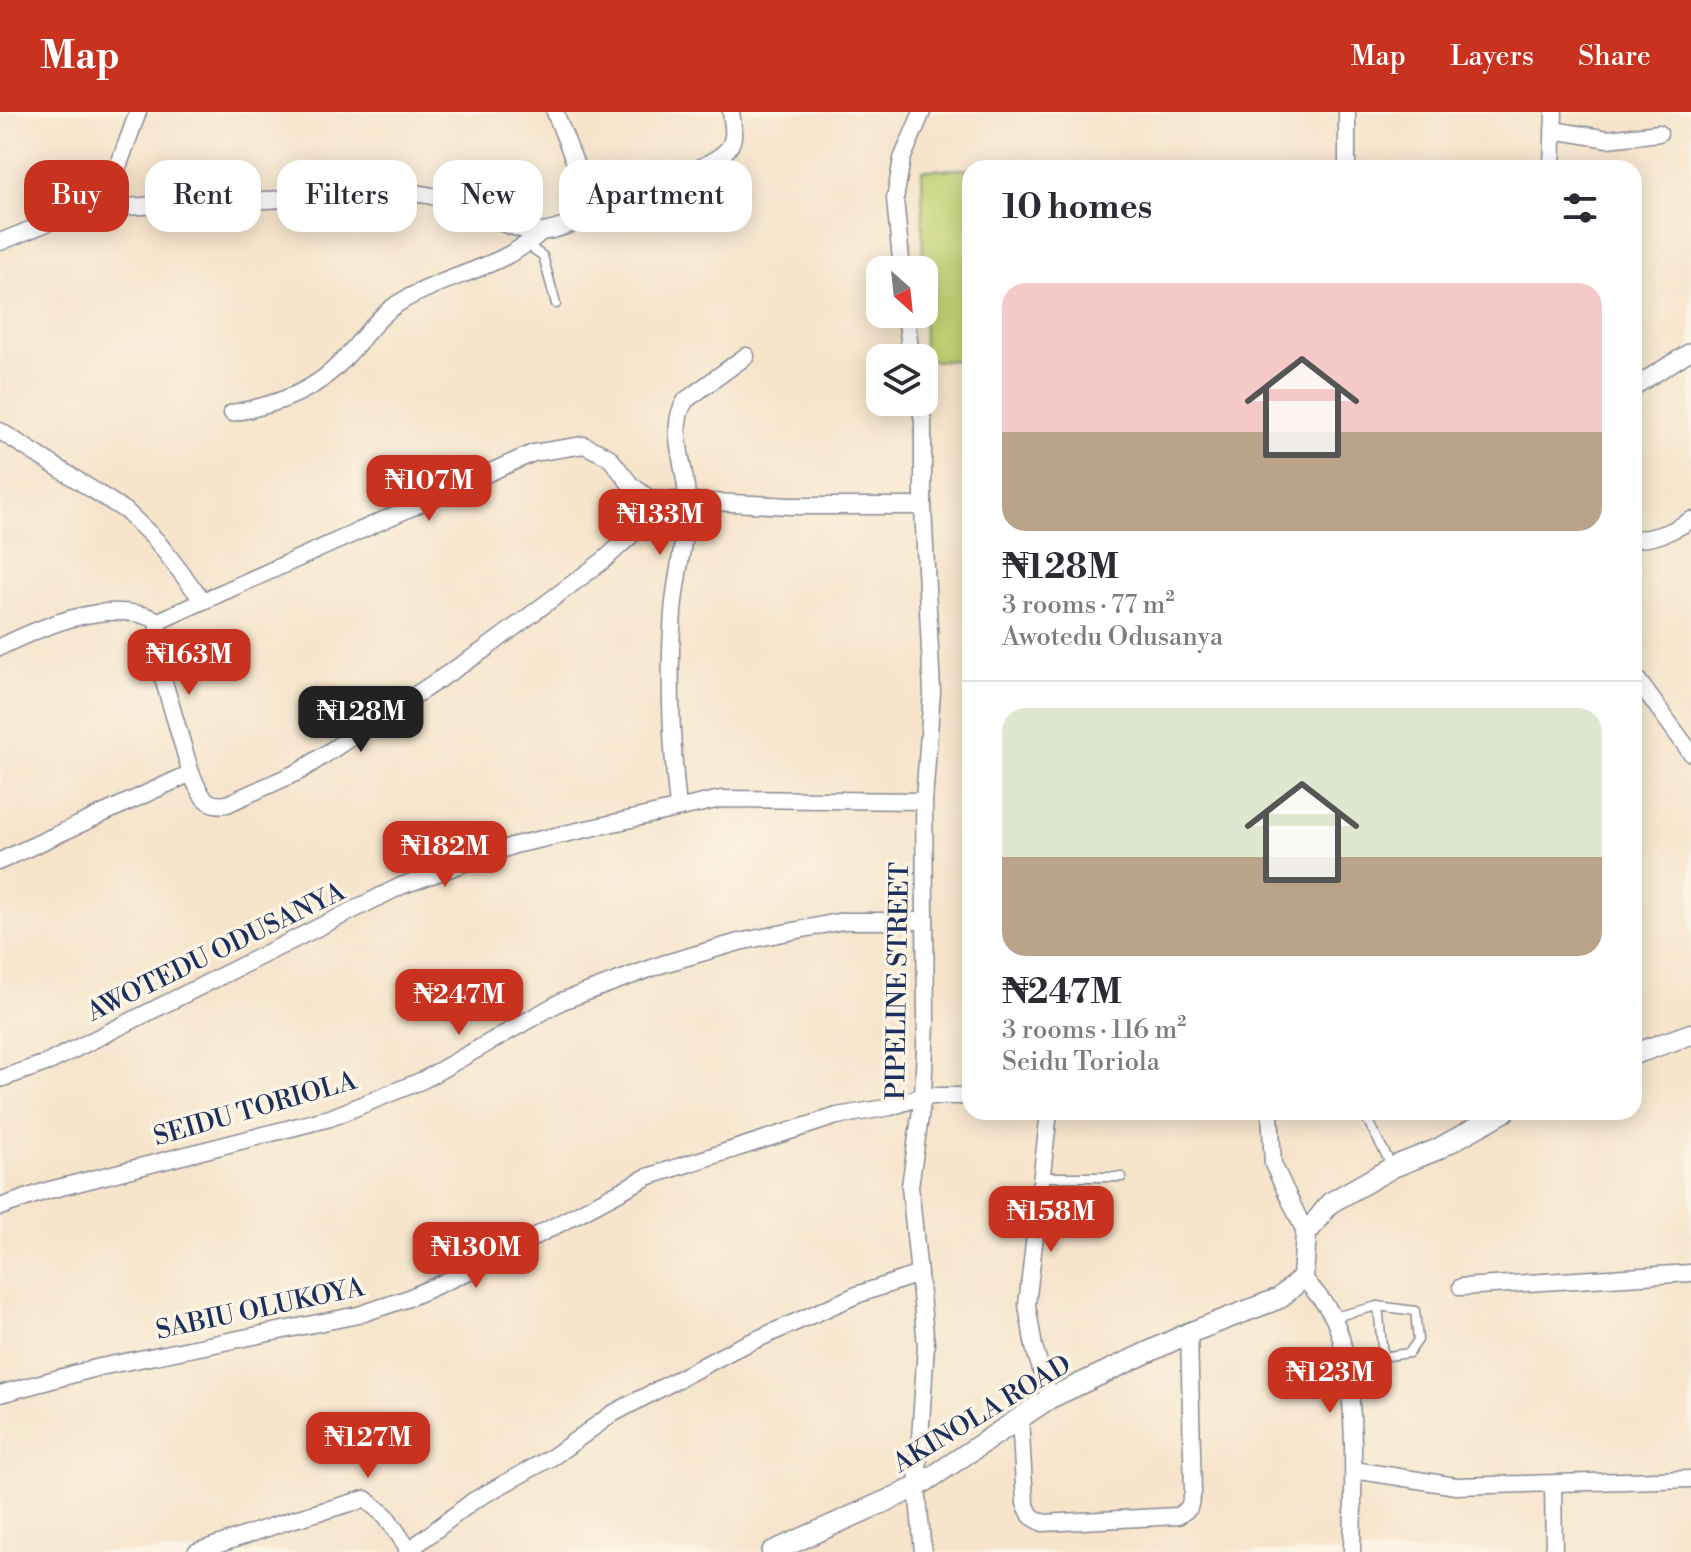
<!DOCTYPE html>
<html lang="en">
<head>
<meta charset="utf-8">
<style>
  body { margin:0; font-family:"Libre Bodoni",serif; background:#f7f7f7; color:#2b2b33; height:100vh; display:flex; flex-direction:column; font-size:30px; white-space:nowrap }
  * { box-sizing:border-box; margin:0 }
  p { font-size:26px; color:#7c7c81 }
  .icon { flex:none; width:44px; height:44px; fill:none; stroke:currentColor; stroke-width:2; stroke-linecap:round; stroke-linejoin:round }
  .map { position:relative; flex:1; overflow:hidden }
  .panel { position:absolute; left:962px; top:48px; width:680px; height:960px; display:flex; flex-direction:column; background:#fff; border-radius:24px; box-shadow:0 4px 20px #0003 }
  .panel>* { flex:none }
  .banner { position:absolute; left:24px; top:48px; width:760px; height:72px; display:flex; gap:16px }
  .needle { width:52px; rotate:153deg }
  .controls { position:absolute; left:866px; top:144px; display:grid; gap:16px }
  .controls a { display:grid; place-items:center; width:72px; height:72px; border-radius:16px; background:#fff; box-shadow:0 4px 20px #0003; font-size:40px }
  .price { position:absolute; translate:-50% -68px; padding:0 18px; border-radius:16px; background:#c8321e; color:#fff; font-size:26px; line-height:52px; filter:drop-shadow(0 2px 4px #0008) }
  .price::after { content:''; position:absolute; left:50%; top:48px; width:24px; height:18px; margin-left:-12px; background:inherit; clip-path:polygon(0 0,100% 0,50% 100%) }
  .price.selected { background:#222; color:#fff }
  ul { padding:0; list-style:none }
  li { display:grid; align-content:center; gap:16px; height:424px; padding:0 40px }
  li+li { border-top:2px solid #e1e1e2 }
  li span { display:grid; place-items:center; height:248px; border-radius:24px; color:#555 }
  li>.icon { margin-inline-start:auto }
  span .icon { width:144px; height:144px; fill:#fffc; stroke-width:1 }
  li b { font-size:34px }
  h2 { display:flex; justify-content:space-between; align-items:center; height:96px; padding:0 40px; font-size:34px }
  .tag { padding:0 28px; border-radius:24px; background:#fff; box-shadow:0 4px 20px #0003; font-size:28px; line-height:72px }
  .tag.selected { background:#c8321e; color:#fff }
  header { display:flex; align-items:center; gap:48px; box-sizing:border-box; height:112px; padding:0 40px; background:#c8321e; color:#fff }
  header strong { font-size:38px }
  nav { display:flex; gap:44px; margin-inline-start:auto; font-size:28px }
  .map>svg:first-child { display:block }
</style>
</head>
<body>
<header>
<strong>Map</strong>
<nav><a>Map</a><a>Layers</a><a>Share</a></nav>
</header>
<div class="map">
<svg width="1691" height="1440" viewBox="0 0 1691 1440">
  <rect width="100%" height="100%" fill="#fcf5e5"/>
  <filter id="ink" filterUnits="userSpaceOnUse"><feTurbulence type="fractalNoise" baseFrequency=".0125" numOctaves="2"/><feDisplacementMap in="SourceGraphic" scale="16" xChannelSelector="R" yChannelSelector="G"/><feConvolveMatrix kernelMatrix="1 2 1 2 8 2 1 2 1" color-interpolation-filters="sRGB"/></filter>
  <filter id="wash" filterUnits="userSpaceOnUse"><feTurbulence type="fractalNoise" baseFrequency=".006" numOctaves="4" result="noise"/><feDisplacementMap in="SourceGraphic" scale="32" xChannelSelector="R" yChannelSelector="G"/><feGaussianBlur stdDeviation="1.8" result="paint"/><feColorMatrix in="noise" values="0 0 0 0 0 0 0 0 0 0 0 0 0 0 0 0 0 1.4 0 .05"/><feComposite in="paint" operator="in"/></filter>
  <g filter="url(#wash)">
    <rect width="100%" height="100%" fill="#f6e4cb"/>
    <path fill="#c1d173" stroke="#6e8068" stroke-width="2" d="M970,57V248L924,249L922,58Z"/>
  </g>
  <g filter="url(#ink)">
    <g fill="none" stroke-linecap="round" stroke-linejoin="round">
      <defs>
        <g id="service">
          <path d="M527,133L543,144L556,192"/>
          <path d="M1363,1000L1392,1054"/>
          <path d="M1043,1065H1122"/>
          <path d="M1378,1194L1383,1244"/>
          <path d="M1333,1205L1378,1194L1415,1199L1418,1228L1409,1241L1346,1250"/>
        </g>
        <g id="minor">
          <path d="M555,0L595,101"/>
          <path d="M1553,18L1608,27L1659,21"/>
          <path d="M1347,56V0"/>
          <path d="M1552,56L1554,0"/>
          <path d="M103,96L138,0"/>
          <path d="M0,130L69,102L103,96L409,81C460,83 497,117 538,120C561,122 707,58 725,40C737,29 733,15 731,0"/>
          <path d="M902,158L895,87L902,47L922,0"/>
          <path d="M906,202L911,246"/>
          <path d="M1634,275L1691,239"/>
          <path d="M920,290L923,310V394L932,580L924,689L926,909L923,984L910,1074L926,1232L917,1375L923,1440"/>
          <path d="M232,301C268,294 305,284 333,258C357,237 374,205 402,189C446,163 502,156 540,121"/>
          <path d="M0,319L126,399L156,428L203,489L533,341L584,333L609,345L631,373L650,387L791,394H923"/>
          <path d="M1634,427C1656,427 1673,419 1691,408"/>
          <path d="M159,509L154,536L191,661"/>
          <path d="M0,535C45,513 110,485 159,509L203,489"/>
          <path d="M1634,563L1691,641"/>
          <path d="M678,696C671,630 668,567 673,500C676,463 686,427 687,390C688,358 666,316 686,288L746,244"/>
          <path d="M0,749L191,661C200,681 204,696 227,692L300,659L484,538L604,448L638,417L650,387"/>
          <path d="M0,967L49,950L401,774L515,733L721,687L924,689"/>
          <path d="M1049,1000L1027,1193L1034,1235L1050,1286"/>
          <path d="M1270,1000L1273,1052L1306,1122"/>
          <path d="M0,1095L46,1079L330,1006L423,968L562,889L663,852L739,830L843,809H925"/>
          <path d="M1303,1165C1313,1178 1326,1191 1333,1205C1359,1256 1353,1381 1352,1440"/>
          <path d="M1461,1175L1691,1161"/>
          <path d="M0,1282L100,1255L358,1203L406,1187L472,1158L647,1065L837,1004L891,995L923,984H970"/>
          <path d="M1020,1305L1025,1391L1031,1404L1043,1411L1178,1404L1189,1396L1193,1380L1189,1221"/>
          <path d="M1354,1358L1456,1374L1691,1367"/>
          <path d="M1553,1372L1554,1440"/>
          <path d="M196,1440L291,1408L365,1387L386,1404L409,1438"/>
          <path d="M407,1440L473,1389L554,1344L612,1302L735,1237L859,1182L919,1162"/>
        </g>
        <g id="tertiary">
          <path d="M1634,942L1691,922"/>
          <path d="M772,1440L917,1375L1050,1286L1189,1221L1280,1186L1303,1165L1306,1122L1330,1091L1393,1055L1436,1038L1504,1000"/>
        </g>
      </defs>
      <use href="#service" stroke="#888a94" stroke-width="11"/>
      <use href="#minor" stroke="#888a94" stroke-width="19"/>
      <use href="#tertiary" stroke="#888a94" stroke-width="23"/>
      <use href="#service" stroke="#fff" stroke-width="8"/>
      <use href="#minor" stroke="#fff" stroke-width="16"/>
      <use href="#tertiary" stroke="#fff" stroke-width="20"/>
    </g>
  </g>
  <g text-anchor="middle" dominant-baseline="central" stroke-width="7" stroke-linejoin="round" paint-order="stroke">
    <g font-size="26" fill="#1b2f5e" stroke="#fcf5e5">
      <text transform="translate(216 840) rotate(-26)">AWOTEDU ODUSANYA</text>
      <text transform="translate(898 869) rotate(-89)">PIPELINE STREET</text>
      <text transform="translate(255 997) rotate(-16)">SEIDU TORIOLA</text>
      <text transform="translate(260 1197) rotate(-12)">SABIU OLUKOYA</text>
      <text transform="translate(982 1302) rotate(-31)">AKINOLA ROAD</text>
    </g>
  </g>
</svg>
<div class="controls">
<a><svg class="needle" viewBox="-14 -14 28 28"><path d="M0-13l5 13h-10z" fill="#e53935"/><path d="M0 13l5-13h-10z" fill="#7c7c81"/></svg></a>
<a><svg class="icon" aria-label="layers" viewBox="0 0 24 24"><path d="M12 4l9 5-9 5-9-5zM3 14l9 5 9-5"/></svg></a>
</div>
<b class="price" style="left:429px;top:411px">₦107M</b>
<b class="price" style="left:660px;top:445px">₦133M</b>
<b class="price" style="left:189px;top:585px">₦163M</b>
<b class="price selected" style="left:361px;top:642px">₦128M</b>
<b class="price" style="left:445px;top:777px">₦182M</b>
<b class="price" style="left:459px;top:925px">₦247M</b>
<b class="price" style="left:1051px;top:1142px">₦158M</b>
<b class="price" style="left:476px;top:1178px">₦130M</b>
<b class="price" style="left:1330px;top:1303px">₦123M</b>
<b class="price" style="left:368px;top:1368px">₦127M</b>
<div class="banner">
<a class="tag selected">Buy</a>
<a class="tag">Rent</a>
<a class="tag">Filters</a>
<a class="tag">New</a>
<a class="tag">Apartment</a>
</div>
<section class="panel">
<h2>10 homes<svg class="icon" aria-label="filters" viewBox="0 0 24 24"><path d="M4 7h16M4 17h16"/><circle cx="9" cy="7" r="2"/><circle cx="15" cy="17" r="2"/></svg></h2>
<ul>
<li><span style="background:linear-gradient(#f6c9c9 60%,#b9a48a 0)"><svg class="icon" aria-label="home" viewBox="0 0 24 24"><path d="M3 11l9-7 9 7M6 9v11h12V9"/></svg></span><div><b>₦128M</b><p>3 rooms · 77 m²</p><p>Awotedu Odusanya</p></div></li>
<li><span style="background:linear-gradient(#dfe7d0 60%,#b9a48a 0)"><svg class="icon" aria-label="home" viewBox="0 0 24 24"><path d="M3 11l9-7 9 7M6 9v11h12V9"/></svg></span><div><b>₦247M</b><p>3 rooms · 116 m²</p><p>Seidu Toriola</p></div></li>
</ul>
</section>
</div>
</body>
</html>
